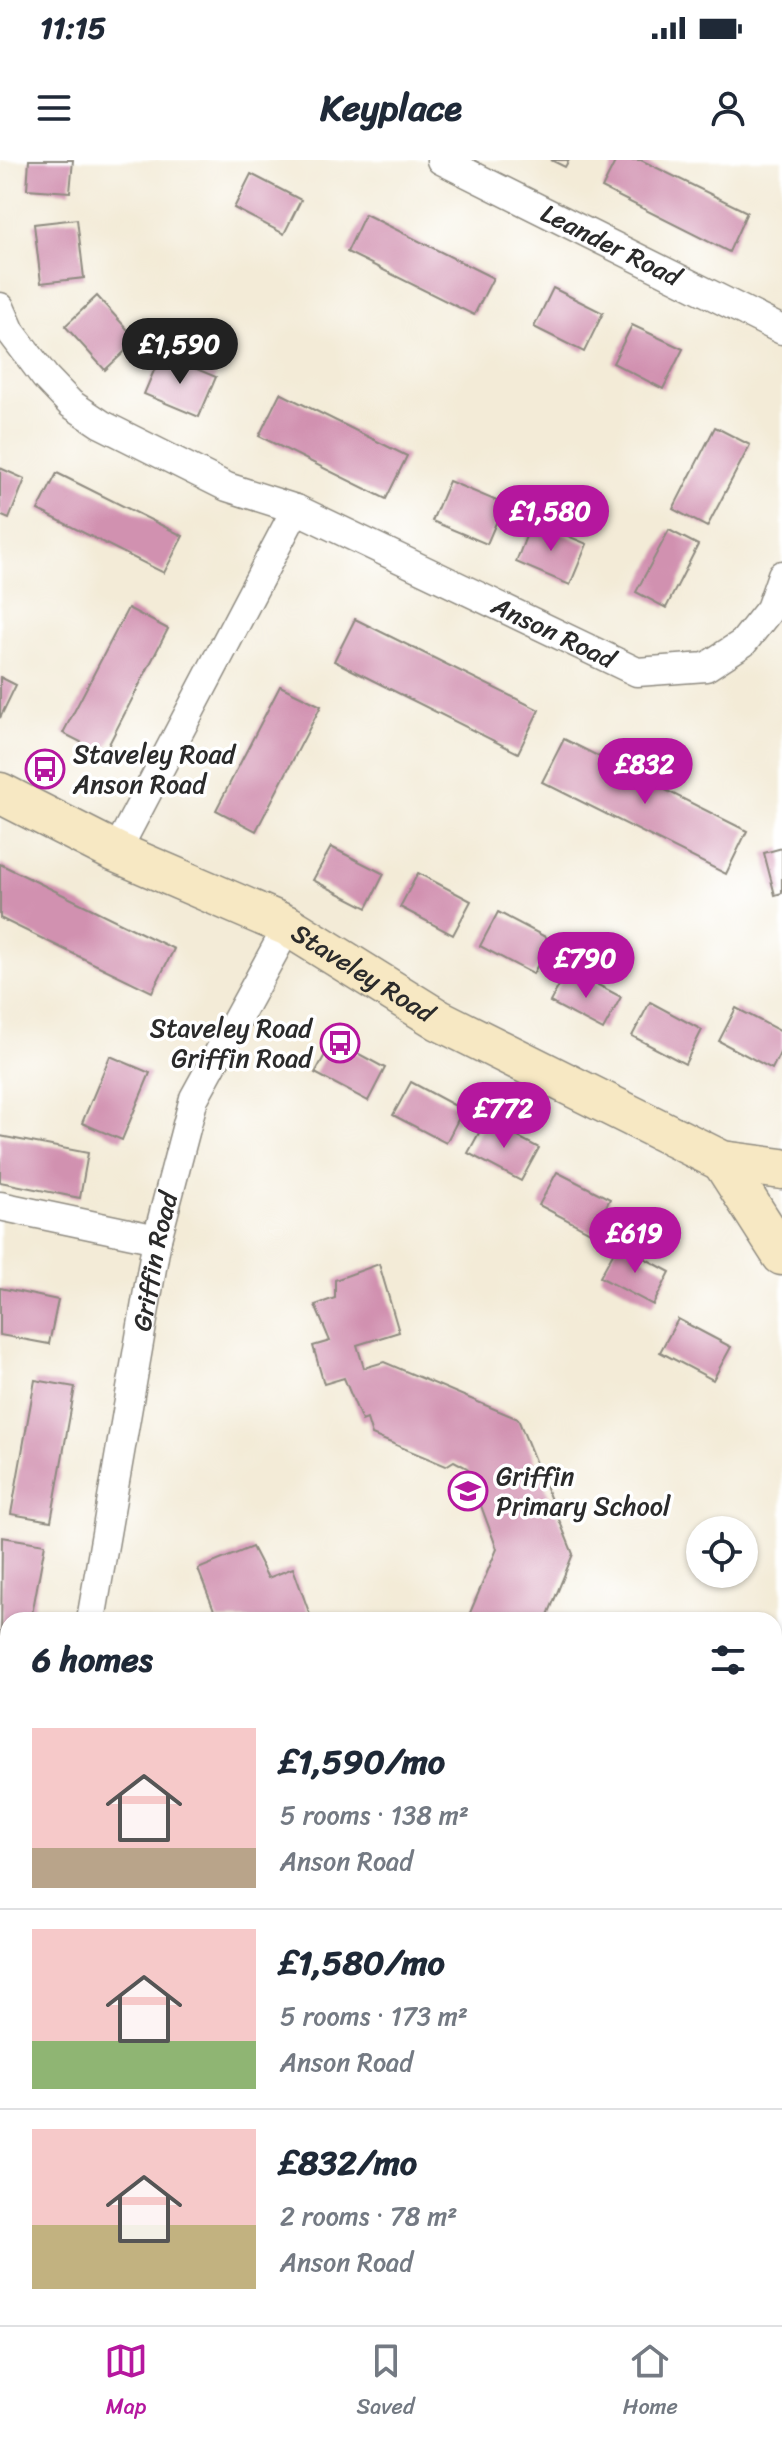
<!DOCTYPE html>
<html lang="en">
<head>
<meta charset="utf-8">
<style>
  body { margin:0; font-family:Sriracha,sans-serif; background:#f6f6f7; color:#1f2937; height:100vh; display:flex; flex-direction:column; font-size:30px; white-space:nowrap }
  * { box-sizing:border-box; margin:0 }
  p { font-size:26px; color:#747a83 }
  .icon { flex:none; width:44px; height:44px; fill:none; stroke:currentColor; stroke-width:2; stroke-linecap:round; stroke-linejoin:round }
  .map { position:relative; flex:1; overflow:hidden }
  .sheet { position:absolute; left:0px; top:1452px; width:782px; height:714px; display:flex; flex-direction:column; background:#fff; border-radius:24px 24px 0 0; box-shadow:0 2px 6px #0004 }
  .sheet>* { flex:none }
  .controls { position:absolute; left:686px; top:1356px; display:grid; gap:16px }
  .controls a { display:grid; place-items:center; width:72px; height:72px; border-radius:50%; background:#fff; box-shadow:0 2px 6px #0004; font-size:40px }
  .price { position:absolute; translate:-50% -68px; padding:0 18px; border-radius:28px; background:#b5179e; color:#fff; font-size:26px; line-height:52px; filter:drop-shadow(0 2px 4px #0008) }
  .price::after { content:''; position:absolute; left:50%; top:48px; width:24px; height:18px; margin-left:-12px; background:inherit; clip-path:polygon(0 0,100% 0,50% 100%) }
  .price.selected { background:#222; color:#fff }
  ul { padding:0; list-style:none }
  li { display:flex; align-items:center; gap:24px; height:200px; padding:0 32px }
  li+li { border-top:2px solid #e0e1e3 }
  li span { display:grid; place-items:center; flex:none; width:224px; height:160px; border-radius:0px; color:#555 }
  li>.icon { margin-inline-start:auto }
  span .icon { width:96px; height:96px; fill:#fffc; stroke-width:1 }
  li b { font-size:34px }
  h2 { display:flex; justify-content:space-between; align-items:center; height:96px; padding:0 32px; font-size:34px }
  .status { display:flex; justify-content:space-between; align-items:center; height:56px; padding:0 40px; background:#fff; direction:ltr }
  .status svg { height:22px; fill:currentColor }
  header { display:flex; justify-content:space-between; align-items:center; height:104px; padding:0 32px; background:#fff; font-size:36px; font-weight:700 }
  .menu { display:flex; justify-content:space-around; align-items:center; height:112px; border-top:2px solid #e0e1e3; background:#fff; font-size:22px; color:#747a83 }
  .menu a { display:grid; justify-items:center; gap:4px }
  .menu .selected { color:#b5179e }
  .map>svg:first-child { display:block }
</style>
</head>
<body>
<div class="status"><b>11:15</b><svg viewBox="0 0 49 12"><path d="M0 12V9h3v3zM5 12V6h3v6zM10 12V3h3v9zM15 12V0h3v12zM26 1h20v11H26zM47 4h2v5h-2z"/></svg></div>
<header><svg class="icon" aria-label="menu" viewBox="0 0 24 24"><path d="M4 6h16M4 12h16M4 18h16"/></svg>Keyplace<svg class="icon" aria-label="person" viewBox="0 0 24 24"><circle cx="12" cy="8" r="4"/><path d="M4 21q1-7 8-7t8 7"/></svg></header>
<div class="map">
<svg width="782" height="2165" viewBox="0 0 782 2165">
  <rect width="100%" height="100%" fill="#fff"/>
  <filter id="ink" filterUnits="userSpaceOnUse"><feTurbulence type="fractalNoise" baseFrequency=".0125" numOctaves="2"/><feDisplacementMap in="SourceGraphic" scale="16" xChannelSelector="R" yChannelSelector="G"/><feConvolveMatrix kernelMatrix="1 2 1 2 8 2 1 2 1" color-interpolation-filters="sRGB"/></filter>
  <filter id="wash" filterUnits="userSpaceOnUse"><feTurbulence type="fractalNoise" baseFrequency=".006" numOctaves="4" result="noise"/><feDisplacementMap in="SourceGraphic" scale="32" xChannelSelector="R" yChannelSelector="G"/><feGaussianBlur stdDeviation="1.8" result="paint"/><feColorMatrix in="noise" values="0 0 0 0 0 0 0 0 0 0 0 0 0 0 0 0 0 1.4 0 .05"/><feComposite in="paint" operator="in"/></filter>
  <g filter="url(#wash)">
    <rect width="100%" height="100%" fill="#f3ebd7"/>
    <g id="blocks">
      <g fill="#d191b0">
        <path d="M29,0H73L70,32L27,29Z"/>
        <path d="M551,0H569L565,7Z"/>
        <path d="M616,0H641L747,52L729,92L602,28Z"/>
        <path d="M251,14L301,40L284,74L234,48Z"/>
        <path d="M365,54L493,118L474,155L347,92Z"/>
        <path d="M77,59L84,118L41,123L34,64Z"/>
        <path d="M553,128L603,153L584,192L534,167Z"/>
        <path d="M97,136L137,180L105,210L65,166Z"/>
        <path d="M632,165L683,189L663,229L613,203Z"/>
        <path d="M161,194L216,217L199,257L144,234Z"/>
        <path d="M280,233L407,296L386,339L259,276Z"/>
        <path d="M715,267L750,285L707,367L673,349Z"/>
        <path d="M0,308L25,319L9,359L0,355Z"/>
        <path d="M57,313L183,376L164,413L38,350Z"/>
        <path d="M449,321L504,344L487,384L432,361Z"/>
        <path d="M532,361L587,384L570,425L516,402Z"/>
        <path d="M669,370L698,385L666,448L636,432Z"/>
        <path d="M128,448L168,469L104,594L63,573Z"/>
        <path d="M355,459L539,550L518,593L334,501Z"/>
        <path d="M0,517L16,525L0,558Z"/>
        <path d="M280,526L321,546L256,671L216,650Z"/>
        <path d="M564,579L747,671L726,714L542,622Z"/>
        <path d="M331,687L384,714L367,748L313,720Z"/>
        <path d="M782,688V733L775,735L764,693Z"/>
        <path d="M0,704L174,789L152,832L0,758Z"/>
        <path d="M418,713L471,741L453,775L400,747Z"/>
        <path d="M498,752L551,780L533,814L480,786Z"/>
        <path d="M568,809L621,837L603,870L550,842Z"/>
        <path d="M650,842L702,870L685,904L632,876Z"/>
        <path d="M736,848L782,872V889L772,909L719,881Z"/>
        <path d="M333,880L385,908L368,941L315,913Z"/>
        <path d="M110,896L150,913L122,980L82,963Z"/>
        <path d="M411,922L463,950L446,983L393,955Z"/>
        <path d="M486,960L539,988L521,1021L468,993Z"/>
        <path d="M0,976L88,993L80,1038L0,1022Z"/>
        <path d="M557,1012L610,1039L592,1073L539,1045Z"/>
        <path d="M618,1084L670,1112L653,1145L600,1117Z"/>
        <path d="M379,1104L399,1172L357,1185L364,1208L384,1202L518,1259L573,1394L546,1460H467L497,1389L467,1308L454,1301L446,1306L372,1275L367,1259L362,1261L344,1218L324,1224L313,1186L330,1181L315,1145L335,1138V1120Z"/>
        <path d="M0,1128L58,1140L49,1184L0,1175Z"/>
        <path d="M678,1159L731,1187L713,1220L660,1192Z"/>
        <path d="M35,1220L75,1227L51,1361L11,1354Z"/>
        <path d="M2,1377L45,1384L31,1460H8L7,1593L0,1592Z"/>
        <path d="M252,1387L268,1418L293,1408L310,1455L297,1460H218L198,1409Z"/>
      </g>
    </g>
  </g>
  <g filter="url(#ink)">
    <use href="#blocks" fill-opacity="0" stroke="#8f8b81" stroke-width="2"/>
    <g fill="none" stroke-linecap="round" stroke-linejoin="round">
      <defs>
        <g id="street">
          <path id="s1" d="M441,0L782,170"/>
          <path id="s2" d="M0,147L11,172L45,217L71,244L101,264L227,327L296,349L637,512L706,507L743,483L770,449L782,415"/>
          <path d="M116,692L296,349"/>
          <path d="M0,1046L157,1079"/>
          <path id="s3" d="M91,1460L157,1079L194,938L288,766"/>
          <path d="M774,1695L782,1660"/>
          <path d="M0,1977L8,1934"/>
          <path d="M774,1995L782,2031"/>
        </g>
        <g id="secondary">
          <path id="s4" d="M0,633L116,692L288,766L439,860L722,1001L782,1009"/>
          <path d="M722,1001L782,1095"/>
        </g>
      </defs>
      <use href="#street" stroke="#8f8b81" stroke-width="31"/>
      <use href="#secondary" stroke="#8f8b81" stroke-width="43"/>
      <use href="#street" stroke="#fff" stroke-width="28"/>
      <use href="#secondary" stroke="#f7e8c3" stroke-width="40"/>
    </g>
  </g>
  <defs>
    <symbol id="bus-ring" viewBox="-11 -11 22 22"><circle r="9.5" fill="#fff" stroke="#b5179e" stroke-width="1.5"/><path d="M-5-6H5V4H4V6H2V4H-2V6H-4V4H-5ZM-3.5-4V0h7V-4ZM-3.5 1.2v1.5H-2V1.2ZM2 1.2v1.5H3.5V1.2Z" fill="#b5179e"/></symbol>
    <symbol id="school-ring" viewBox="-11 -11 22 22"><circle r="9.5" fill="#fff" stroke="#b5179e" stroke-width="1.5"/><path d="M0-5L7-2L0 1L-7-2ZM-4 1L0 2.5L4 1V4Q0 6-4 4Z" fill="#b5179e"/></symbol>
  </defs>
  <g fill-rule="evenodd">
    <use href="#bus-ring" x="23" y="587" width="44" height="44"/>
    <use href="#bus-ring" x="318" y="861" width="44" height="44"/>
    <use href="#school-ring" x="446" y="1309" width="44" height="44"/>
  </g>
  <g text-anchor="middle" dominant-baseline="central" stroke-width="7" stroke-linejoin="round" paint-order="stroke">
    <g font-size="26" fill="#2b2b2b" stroke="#fff">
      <text stroke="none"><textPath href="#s1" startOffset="190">Leander Road</textPath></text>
      <text stroke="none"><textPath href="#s2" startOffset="656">Anson Road</textPath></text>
      <text stroke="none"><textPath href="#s4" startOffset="406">Staveley Road</textPath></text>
      <text stroke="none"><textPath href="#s3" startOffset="364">Griffin Road</textPath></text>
    </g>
    <g font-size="26" fill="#2b2b2b" stroke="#fff" text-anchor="start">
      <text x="73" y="594">Staveley Road<tspan x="73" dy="30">Anson Road</tspan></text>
      <text x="312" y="868" text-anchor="end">Staveley Road<tspan x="312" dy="30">Griffin Road</tspan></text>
      <text x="496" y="1316">Griffin<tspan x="496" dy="30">Primary School</tspan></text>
    </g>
  </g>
</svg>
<div class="controls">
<a><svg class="icon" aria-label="locate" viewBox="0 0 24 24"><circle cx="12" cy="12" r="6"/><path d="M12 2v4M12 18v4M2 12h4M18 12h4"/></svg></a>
</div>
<b class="price selected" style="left:180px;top:226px">£1,590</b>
<b class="price" style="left:551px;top:393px">£1,580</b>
<b class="price" style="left:645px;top:646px">£832</b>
<b class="price" style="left:586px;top:840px">£790</b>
<b class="price" style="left:504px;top:990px">£772</b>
<b class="price" style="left:635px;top:1115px">£619</b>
<section class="sheet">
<h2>6 homes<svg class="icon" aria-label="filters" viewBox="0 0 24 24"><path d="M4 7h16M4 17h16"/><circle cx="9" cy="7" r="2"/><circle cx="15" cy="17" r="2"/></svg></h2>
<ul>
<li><span style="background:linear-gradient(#f6c9c9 75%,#b9a48a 0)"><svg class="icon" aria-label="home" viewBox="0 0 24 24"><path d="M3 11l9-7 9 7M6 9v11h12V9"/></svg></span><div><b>£1,590/mo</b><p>5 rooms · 138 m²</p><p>Anson Road</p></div></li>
<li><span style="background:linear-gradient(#f6c9c9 70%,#8fb573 0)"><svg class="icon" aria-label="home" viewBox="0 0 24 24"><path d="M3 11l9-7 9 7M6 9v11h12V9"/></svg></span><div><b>£1,580/mo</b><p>5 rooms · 173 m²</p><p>Anson Road</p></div></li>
<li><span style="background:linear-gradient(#f6c9c9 60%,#c2b280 0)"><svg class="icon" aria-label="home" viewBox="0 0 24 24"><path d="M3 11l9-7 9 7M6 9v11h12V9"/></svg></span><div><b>£832/mo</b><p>2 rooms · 78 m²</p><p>Anson Road</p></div></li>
</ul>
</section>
</div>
<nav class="menu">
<a class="selected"><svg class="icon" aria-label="map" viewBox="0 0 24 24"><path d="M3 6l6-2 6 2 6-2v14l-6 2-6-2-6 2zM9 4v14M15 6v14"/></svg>Map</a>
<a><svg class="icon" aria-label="saved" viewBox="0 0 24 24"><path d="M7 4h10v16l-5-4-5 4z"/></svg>Saved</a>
<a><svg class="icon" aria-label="home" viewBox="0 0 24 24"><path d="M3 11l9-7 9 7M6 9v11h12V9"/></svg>Home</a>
</nav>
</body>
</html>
